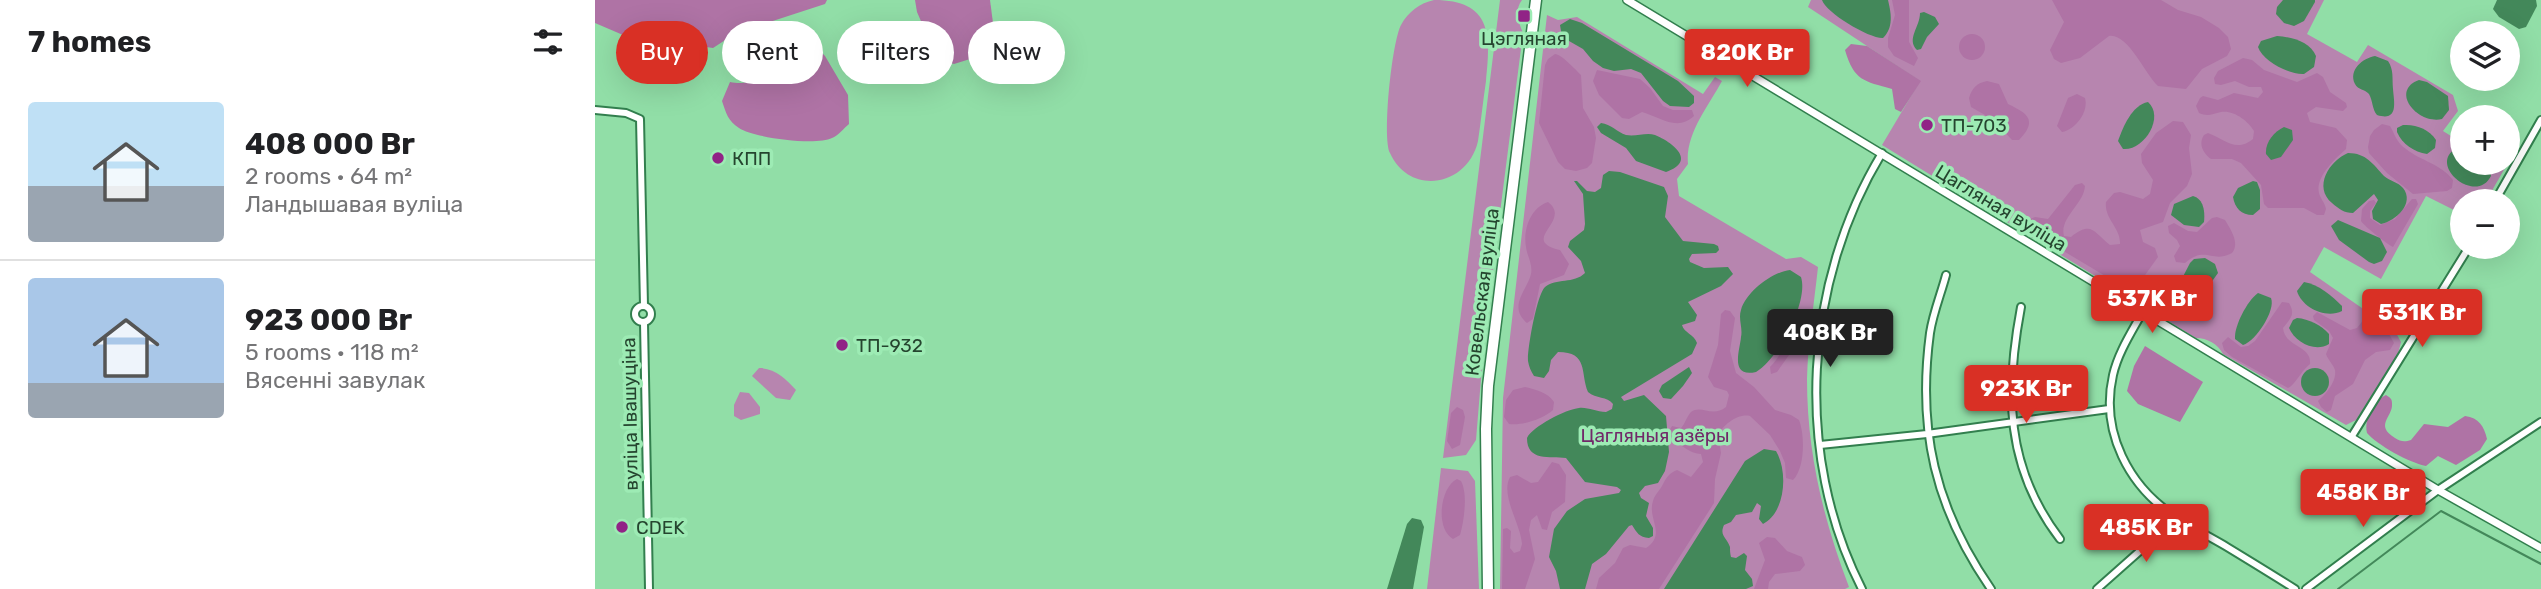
<!DOCTYPE html>
<html lang="en">
<head>
<meta charset="utf-8">
<style>
  body { margin:0; font-family:Rubik,sans-serif; background:#f6f6f6; color:#202124; height:100vh; display:flex; flex-direction:column; font-size:26px; white-space:nowrap }
  * { box-sizing:border-box; margin:0 }
  p { font-size:23px; color:#757577 }
  .icon { flex:none; width:38px; height:38px; fill:none; stroke:currentColor; stroke-width:2; stroke-linecap:round; stroke-linejoin:round }
  .map { position:relative; flex:1; overflow:hidden }
  .details { display:flex; flex-direction:column; background:#fff; width:595px }
  .details>* { flex:none }
  .hud { position:absolute; left:21px; top:21px; width:665px; height:63px; display:flex; gap:14px }
  .buttons { position:absolute; left:1855px; top:21px; display:grid; gap:14px }
  .buttons a { display:grid; place-items:center; width:70px; height:70px; border-radius:50%; background:#fff; box-shadow:0 7px 28px #0002; font-size:35px }
  .price { position:absolute; translate:-50% -60px; padding:0 16px; border-radius:7px; background:#d93025; color:#fff; font-size:23px; line-height:46px; filter:drop-shadow(0 2px 4px #0008) }
  .price::after { content:''; position:absolute; left:50%; top:42px; width:21px; height:16px; margin-left:-10px; background:inherit; clip-path:polygon(0 0,100% 0,50% 100%) }
  .price.current { background:#222; color:#fff }
  ul { padding:0; list-style:none }
  li { display:flex; align-items:center; gap:21px; height:175px; padding:0 28px }
  li+li { border-top:2px solid #e0e0e0 }
  li span { display:grid; place-items:center; flex:none; width:196px; height:140px; border-radius:7px; color:#555 }
  li>.icon { margin-inline-start:auto }
  span .icon { width:84px; height:84px; fill:#fffc; stroke-width:1 }
  li b { font-size:30px }
  h2 { display:flex; justify-content:space-between; align-items:center; height:84px; padding:0 28px; font-size:30px }
  .chip { padding:0 24px; border-radius:32px; background:#fff; box-shadow:0 7px 28px #0002; font-size:24px; line-height:63px }
  .chip.current { background:#d93025; color:#fff }
  main { display:flex; flex:1; min-height:0 }
  .map>svg:first-child { display:block }
</style>
</head>
<body>
<main>
<section class="details">
<h2>7 homes<svg class="icon" aria-label="filters" viewBox="0 0 24 24"><path d="M4 7h16M4 17h16"/><circle cx="9" cy="7" r="2"/><circle cx="15" cy="17" r="2"/></svg></h2>
<ul>
<li><span style="background:linear-gradient(#bfe0f5 60%,#9aa5b1 0)"><svg class="icon" aria-label="home" viewBox="0 0 24 24"><path d="M3 11l9-7 9 7M6 9v11h12V9"/></svg></span><div><b>408 000 Br</b><p>2 rooms · 64 m²</p><p>Ландышавая вуліца</p></div></li>
<li><span style="background:linear-gradient(#a9c7e8 75%,#9aa5b1 0)"><svg class="icon" aria-label="home" viewBox="0 0 24 24"><path d="M3 11l9-7 9 7M6 9v11h12V9"/></svg></span><div><b>923 000 Br</b><p>5 rooms · 118 m²</p><p>Вясенні завулак</p></div></li>
</ul>
</section>
<div class="map">
<svg width="1946" height="589" viewBox="0 0 1946 589">
  <rect width="100%" height="100%" fill="#91dea7"/>
  <g fill="#b785af">
    <path d="M839,0C897,0 896,35 891,81C888,101 886,121 883,141C873,186 815,197 795,153C787,136 797,42 806,25C813,12 825,3 839,0Z"/>
    <path d="M905,0H927C919,11 923,21 928,33L890,330L881,440L871,455L848,458Z"/>
    <path d="M1216,0H1729L1712,34L1762,62L1773,45L1858,95L1863,111L1848,131L1867,143V163H1901L1910,168L1891,201H1867V214L1831,196L1786,279L1729,247L1715,272L1800,331L1806,342L1803,354L1761,420L1751,425L1628,354C1623,344 1612,338 1601,338L1287,145L1325,81L1213,7Z"/>
    <path d="M952,15L963,20L982,17L1108,94L1120,77L1127,81C1113,107 1090,134 1093,164L1082,179L1084,196L1191,259L1206,257L1223,267C1219,304 1213,341 1212,379C1212,452 1228,519 1254,587L1250,589H905L908,398Z"/>
    <path d="M164,368C180,368 191,379 201,390L195,400L181,398L157,376Z"/>
    <path d="M145,392L154,393L165,407V414L146,420L139,416V405Z"/>
    <path d="M846,468L873,471L880,481L884,589H832Z"/>
  </g>
  <g fill="#af73a5">
    <path d="M0,0H232L230,4L141,33L118,48L28,35L0,23Z"/>
    <path d="M320,0H395L398,23L388,55L359,64L342,58L322,12Z"/>
    <path d="M1297,0H1314V42L1323,58L1319,66L1299,56L1293,47V38L1300,15Z"/>
    <path d="M1457,0H1566L1583,10L1606,17L1624,28L1633,37L1636,49L1632,56L1607,69L1591,89L1563,86C1550,74 1533,33 1514,36L1485,58L1466,63L1459,59L1455,50L1469,22Z"/>
    <circle cx="1377" cy="47" r="13"/>
    <path d="M212,37L230,56L253,95L254,124C249,128 243,136 237,138C221,146 159,138 144,128C133,121 131,113 127,101L135,82C155,86 161,79 164,59L187,43Z"/>
    <path d="M1256,44L1272,46L1326,81L1306,112L1300,109L1297,89C1269,81 1259,81 1250,50Z"/>
    <path d="M960,54C966,54 981,70 986,75L988,108L999,127L1001,138L997,163L992,168L981,171L970,169L963,162L944,123L950,65L953,59Z"/>
    <path d="M1648,58L1657,60L1669,70L1702,82L1722,73L1728,77L1735,92L1751,103L1752,107L1748,111L1721,107L1712,113L1715,122L1741,128L1752,140L1751,149C1741,158 1720,177 1724,193C1725,198 1730,203 1731,209L1729,215H1722L1709,208H1673L1669,204L1666,185L1646,163L1637,159H1616C1608,153 1603,144 1609,135L1613,133C1629,139 1641,153 1658,139L1659,131C1653,121 1639,110 1626,112C1617,114 1613,117 1604,113L1601,106L1605,98L1608,96L1623,100L1639,93L1663,98L1668,92L1666,87H1654L1640,81L1626,85L1620,84L1619,78L1623,71Z"/>
    <path d="M1002,70L1045,79L1055,88L1068,106L1078,110H1097L1099,116C1082,132 1065,117 1047,112L1034,119L1027,118L1004,95L998,81Z"/>
    <path d="M1392,81L1404,84L1413,104C1431,113 1444,119 1424,140H1417L1406,128L1397,126L1390,115L1376,107L1374,98C1377,88 1382,83 1392,81Z"/>
    <path d="M1482,94L1490,98C1494,112 1480,130 1467,132L1462,126L1473,98Z"/>
    <path d="M1578,121L1588,122L1596,135L1594,148L1597,174L1592,186L1575,203L1568,222L1545,230L1548,242L1560,248L1563,257L1540,289H1532L1435,231L1433,225L1435,219L1440,217L1453,219L1480,185L1487,183L1490,186C1489,204 1464,218 1469,236L1476,237C1497,220 1499,233 1515,245L1525,244C1526,228 1509,219 1511,202L1519,193L1525,192L1548,199L1555,194L1558,180L1547,163L1546,154L1561,133Z"/>
    <path d="M1787,124L1795,126C1800,135 1802,143 1811,149C1826,161 1846,164 1858,180L1857,188L1852,191L1818,194L1792,173L1774,153L1773,147L1775,136L1779,130Z"/>
    <path d="M1817,199H1821L1823,204L1798,247C1792,244 1770,227 1766,221L1767,209L1774,201L1779,200L1781,203L1775,211V218L1785,225L1800,219Z"/>
    <path d="M953,202C978,221 923,240 965,250L974,264L969,275L945,284L938,319L932,323C912,306 933,289 936,274C938,264 932,256 931,247C928,230 935,208 953,202Z"/>
    <path d="M1622,217L1630,220C1636,230 1645,243 1637,253C1617,264 1611,245 1590,263L1581,262L1579,256L1585,246L1582,240L1574,233L1573,226L1579,223L1593,231L1602,232L1617,218Z"/>
    <path d="M1687,302L1694,303C1701,315 1695,319 1688,328C1690,348 1717,345 1715,364C1706,371 1700,385 1693,388L1637,357L1629,350L1627,343L1633,337L1646,347L1653,346L1660,341Z"/>
    <path d="M1130,310L1135,311L1140,318L1135,351L1141,373L1159,387L1180,410L1196,415L1204,420C1210,435 1210,468 1198,480L1191,478L1190,463L1185,451L1175,435L1155,416C1143,413 1128,425 1123,435L1126,453L1120,479L1119,503L1064,589H1001L1004,578L1020,563L1028,548L1035,545L1051,548C1072,534 1052,519 1058,501C1059,496 1064,491 1067,486C1071,478 1074,473 1082,470L1096,477L1108,462L1106,454C1095,454 1088,445 1077,441L1073,433L1077,426L1086,428C1090,424 1092,416 1096,412C1106,404 1117,418 1131,407L1134,395L1132,391L1119,387L1113,377L1123,345L1126,314Z"/>
    <path d="M1722,312L1755,330L1762,328L1770,318L1773,319L1794,334L1799,343L1795,350L1781,352L1770,360L1758,384L1740,396L1736,410L1732,412L1726,407L1723,401C1731,394 1742,381 1740,370C1738,364 1733,360 1731,354L1738,338L1734,331L1719,320L1718,316Z"/>
    <path d="M1203,324L1208,329L1204,341L1182,372L1176,374L1175,367C1187,356 1191,337 1203,324Z"/>
    <path d="M1550,346L1608,382L1585,422L1543,404L1532,391L1539,366Z"/>
    <path d="M930,387C942,390 952,392 959,402L958,410C948,419 927,426 914,424L909,417L911,400L918,390Z"/>
    <path d="M1791,395C1795,398 1797,398 1797,404C1798,417 1779,425 1800,438C1806,442 1810,442 1816,440L1829,424L1853,427L1870,416C1884,418 1889,426 1892,439L1885,450L1861,465L1843,456L1831,466C1815,463 1782,445 1772,433C1769,419 1778,401 1791,395Z"/>
    <path d="M862,407L868,410L870,417L865,445L857,449L852,441L856,413Z"/>
    <path d="M957,462L964,464L971,475L970,502L957,512L952,530L947,529L942,515L936,520L934,530L940,559L930,589H907L908,529L912,528L916,531L915,548L919,553L925,551L927,544C926,525 905,495 915,477L922,475L936,483L943,482Z"/>
    <path d="M862,479L866,481C873,494 869,521 865,535L858,539C840,529 845,487 862,479Z"/>
    <path d="M1172,537L1180,538L1192,551L1207,557L1210,565L1205,571L1180,574L1174,582L1173,589H1159L1170,560L1164,543Z"/>
  </g>
  <g fill="#43885a">
    <path d="M1227,0H1293C1296,13 1299,27 1288,38C1275,39 1231,13 1227,0Z"/>
    <path d="M1688,0H1720V2L1709,21L1699,26L1689,23L1681,14L1682,7Z"/>
    <path d="M1902,0H1941L1942,6L1931,27L1924,29L1904,17L1898,9Z"/>
    <path d="M1329,12L1340,17L1344,24L1332,37L1326,49L1322,50C1311,39 1325,27 1325,13Z"/>
    <path d="M975,19L987,23L1083,81L1099,96V103L1094,107L1075,106L1068,101L1046,73L1036,69L1019,71L1008,68L998,61L988,49L967,37L965,25Z"/>
    <path d="M1682,36C1698,37 1715,42 1721,56L1719,67L1709,74C1694,75 1668,61 1663,47L1666,41Z"/>
    <path d="M1780,56L1793,61C1799,70 1797,78 1798,89C1799,102 1804,122 1782,115C1777,109 1778,101 1774,94C1770,89 1763,90 1760,84C1753,70 1768,58 1780,56Z"/>
    <path d="M1824,80L1832,82L1853,96L1854,110L1847,119C1823,125 1794,91 1824,80Z"/>
    <path d="M1553,102C1570,117 1549,151 1528,149L1523,141C1528,127 1537,105 1553,102Z"/>
    <path d="M1006,123C1016,124 1022,132 1031,135C1041,137 1051,132 1060,135C1077,142 1103,161 1071,172L1041,161L1031,148L1006,133L1002,127Z"/>
    <path d="M1808,125C1821,124 1834,129 1841,140L1840,148L1832,154C1819,152 1807,144 1802,132V128Z"/>
    <path d="M1689,127L1697,130L1698,140L1686,157L1676,160L1671,154C1670,142 1679,132 1689,127Z"/>
    <path d="M1862,148L1867,149V163H1889L1895,169L1896,176C1881,206 1831,164 1862,148Z"/>
    <path d="M1753,153C1771,153 1778,164 1789,176C1795,181 1803,182 1808,188C1820,203 1801,221 1786,224L1778,219L1777,211L1783,200L1779,194L1758,213C1749,213 1744,209 1737,203C1718,187 1734,161 1753,153Z"/>
    <path d="M1014,171L1025,172L1069,187L1073,196L1070,217L1088,241L1119,244L1123,246L1124,250L1121,253L1097,254L1094,259L1095,262L1109,268L1133,267L1138,274L1126,286L1093,302L1102,315L1100,321L1087,325C1089,333 1099,334 1102,343L1097,354L1026,397L1029,401L1049,395L1071,416L1074,452L1070,471L1063,483L1050,486L1044,493L1046,498L1054,503L1051,516L1058,528V536L1054,538C1044,537 1042,533 1037,525L1034,526L1011,554L997,564L990,589H965L961,571L954,557L959,529L972,511L990,499L1024,493L1026,490L1022,487L990,482L971,458C955,456 932,462 932,438C937,427 971,409 984,408C993,407 1001,412 1011,412L1017,409L1018,404C1012,396 1001,399 993,392C985,373 994,352 963,352L956,360L954,371L949,378L939,376C936,371 934,367 933,361C932,350 942,294 950,287C961,278 979,284 990,273L986,261L973,247L975,241L989,230L990,224L988,194L979,181H982L992,191L1000,192L1006,188L1008,175Z"/>
    <path d="M1658,181L1662,182L1665,190V209L1658,215C1646,215 1640,208 1638,197L1643,188Z"/>
    <path d="M1598,196C1609,199 1610,212 1609,222L1604,227L1589,225L1576,215L1579,204Z"/>
    <path d="M1743,220L1785,238L1792,252L1787,261L1779,264L1774,262L1744,240L1736,226Z"/>
    <path d="M1610,258L1620,264L1623,273L1598,308L1594,311H1586L1579,305L1578,296L1595,263L1599,259Z"/>
    <path d="M1195,270L1206,277C1214,302 1183,359 1161,372C1134,378 1145,350 1146,337C1148,328 1143,319 1146,310C1151,292 1177,272 1195,270Z"/>
    <path d="M1709,282C1723,284 1737,296 1747,306V311C1731,319 1707,308 1702,291Z"/>
    <path d="M1663,293L1676,298C1681,310 1661,341 1648,345L1640,339C1639,326 1652,301 1663,293Z"/>
    <path d="M1702,318C1714,319 1726,325 1734,334V344C1720,353 1700,342 1694,328L1698,320Z"/>
    <path d="M1094,367L1097,373L1088,386L1076,399L1068,398L1064,391L1067,385Z"/>
    <circle cx="1720" cy="382" r="14"/>
    <path d="M1169,449L1181,451C1193,471 1191,512 1168,524L1164,519L1166,506L1162,503L1157,512L1141,515L1136,522L1129,525C1124,536 1132,537 1135,547C1135,550 1135,553 1136,557L1141,558L1149,553L1152,556L1150,570L1157,579L1158,586L1151,589H1069L1150,461Z"/>
    <path d="M817,518L826,520L829,527L818,589H792L812,524Z"/>
  </g>
  <g fill="none" stroke-linecap="round" stroke-linejoin="round">
    <path stroke="#43885a" stroke-width="2" d="M1743,589L1846,511L1946,564"/>
    <defs>
      <g id="minor">
        <path d="M0,110L31,113L45,119L49,306"/>
        <path d="M1900,201L1946,120"/>
        <path d="M1351,275C1346,294 1338,313 1335,333C1322,430 1340,508 1396,589"/>
        <circle cx="48" cy="314" r="8"/>
        <path d="M1426,307C1410,392 1410,467 1465,539"/>
        <path d="M1547,313C1536,333 1523,353 1518,375C1505,432 1534,487 1581,517C1597,528 1615,537 1632,547C1655,561 1678,575 1700,589"/>
        <path d="M49,323L54,589"/>
        <path d="M1757,436L1874,247"/>
        <path d="M1225,445L1332,434L1514,409"/>
        <path d="M1267,589C1198,454 1209,282 1287,153"/>
        <path d="M1502,589L1582,518"/>
        <path d="M1711,589L1843,490L1946,422"/>
      </g>
      <path id="tertiary" d="M1032,0L1843,490L1946,548"/>
      <path id="trunk" d="M893,589L891,429L893,386L941,0"/>
    </defs>
    <use href="#minor" stroke="#327f4e" stroke-width="10"/>
    <use href="#tertiary" stroke="#327f4e" stroke-width="10"/>
    <use href="#trunk" stroke="#327f4e" stroke-width="13"/>
    <use href="#minor" stroke="#fff" stroke-width="6"/>
    <use href="#tertiary" stroke="#fff" stroke-width="7"/>
    <use href="#trunk" stroke="#fff" stroke-width="10"/>
  </g>
  <g fill="#912386" stroke="#9debb4" stroke-width="2.5">
    <rect x="922" y="9" width="14" height="14" rx="3.5"/>
    <circle cx="1332" cy="125" r="7"/>
    <circle cx="123" cy="158" r="7"/>
    <circle cx="247" cy="345" r="7"/>
    <circle cx="27" cy="527" r="7"/>
  </g>
  <g text-anchor="middle" dominant-baseline="central" stroke-width="7" stroke-linejoin="round" paint-order="stroke">
    <g font-size="19" fill="#25452f" stroke="#9debb4" text-anchor="start">
      <text x="929" y="38" text-anchor="middle">Цэгляная</text>
      <text x="1346" y="125">ТП-703</text>
      <text x="137" y="158">КПП</text>
      <text x="261" y="345">ТП-932</text>
      <text x="41" y="527">CDEK</text>
    </g>
    <g font-size="19" fill="#25452f" stroke="#9debb4">
      <text transform="translate(1406 208) rotate(31)">Цагляная вуліца</text>
      <text transform="translate(887 292) rotate(-83)">Ковельская вуліца</text>
      <text transform="translate(35 414) rotate(-91)">вуліца Івашуціна</text>
    </g>
    <g font-size="19" fill="#712969" stroke="#9debb4">
      <text x="1060" y="435">Цагляныя азёры</text>
    </g>
  </g>
</svg>
<div class="buttons">
<a><svg class="icon" aria-label="layers" viewBox="0 0 24 24"><path d="M12 4l9 5-9 5-9-5zM3 14l9 5 9-5"/></svg></a>
<a>+</a>
<a>−</a>
</div>
<b class="price" style="left:1152px;top:89px">820K Br</b>
<b class="price" style="left:1557px;top:335px">537K Br</b>
<b class="price" style="left:1827px;top:349px">531K Br</b>
<b class="price current" style="left:1235px;top:369px">408K Br</b>
<b class="price" style="left:1431px;top:425px">923K Br</b>
<b class="price" style="left:1768px;top:529px">458K Br</b>
<b class="price" style="left:1551px;top:564px">485K Br</b>
<div class="hud">
<a class="chip current">Buy</a>
<a class="chip">Rent</a>
<a class="chip">Filters</a>
<a class="chip">New</a>
</div>
</div>
</main>
</body>
</html>
